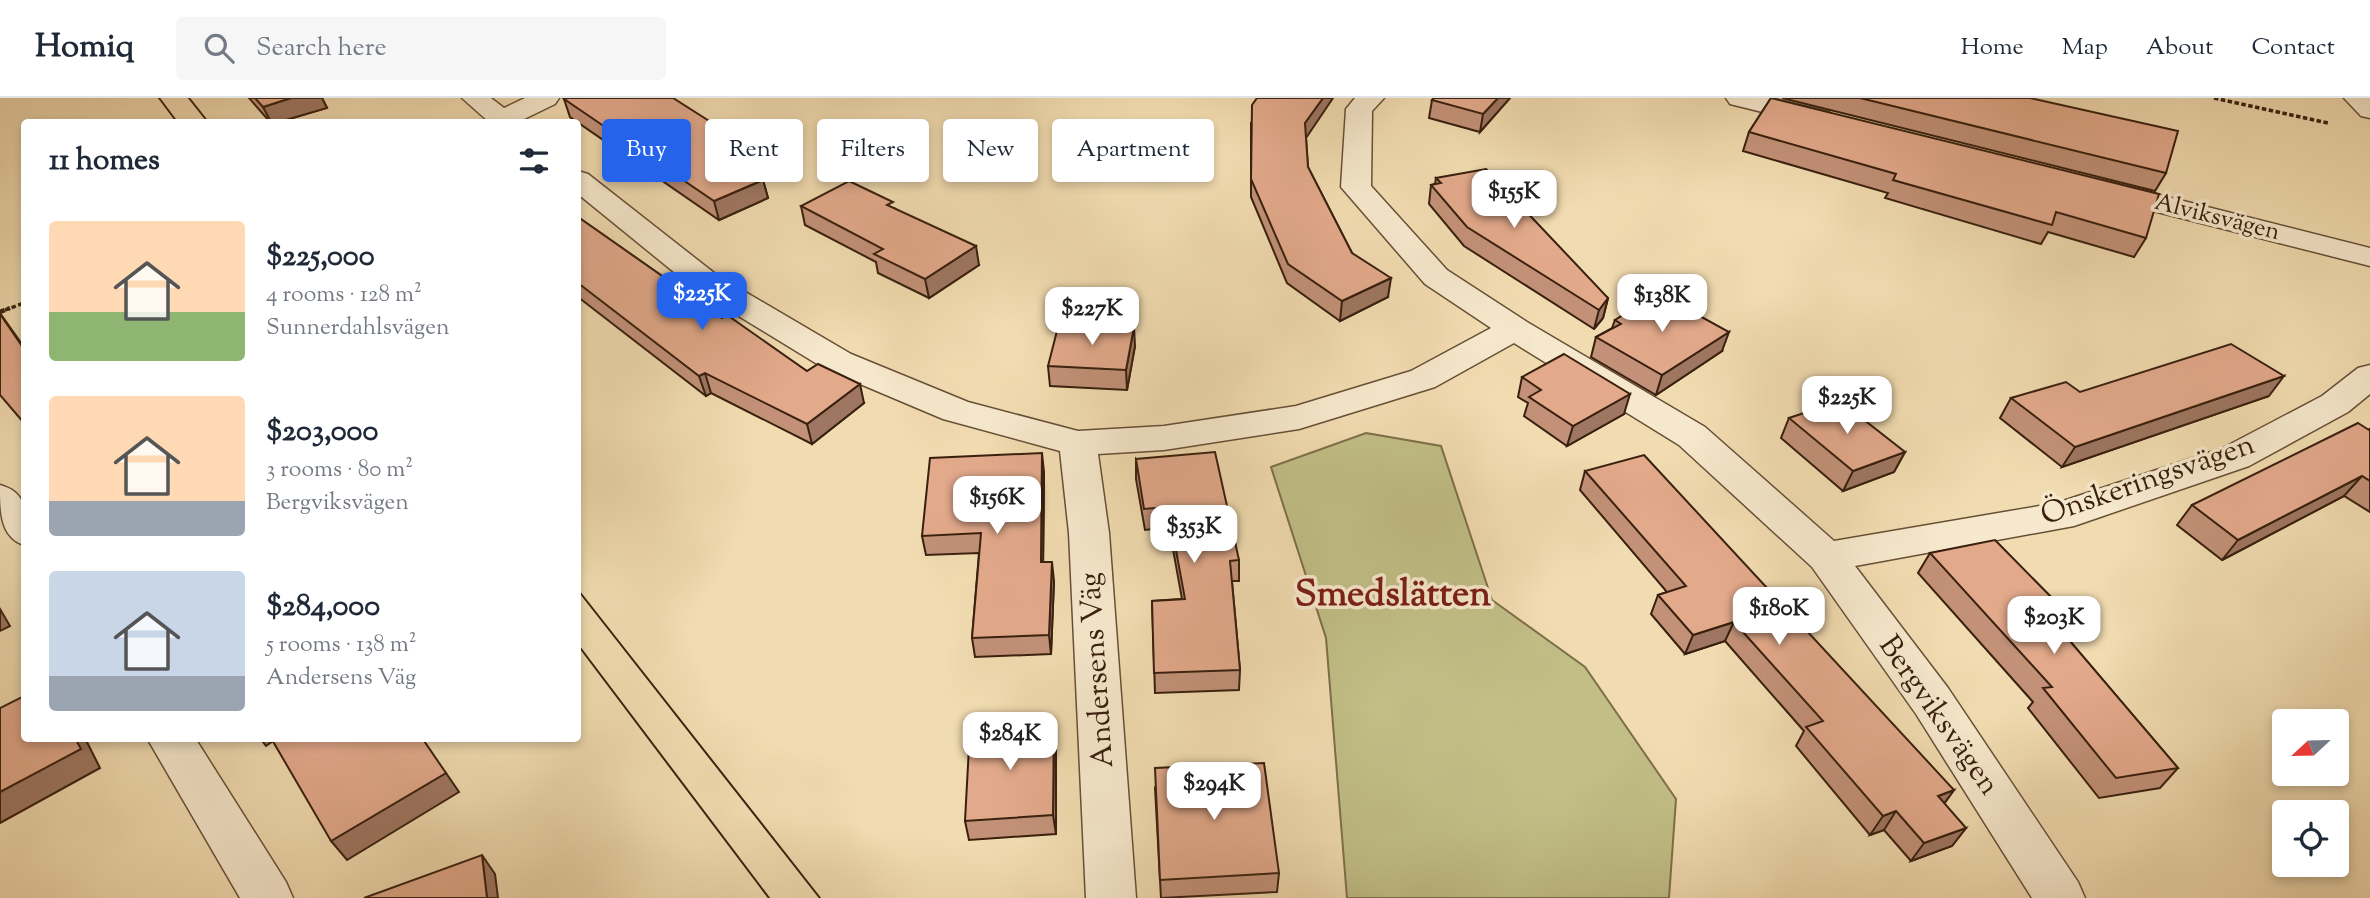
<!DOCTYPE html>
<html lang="en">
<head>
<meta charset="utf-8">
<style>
  body { margin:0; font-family:"Sorts Mill Goudy",serif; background:#f6f6f7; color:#1f2937; height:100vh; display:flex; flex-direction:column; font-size:26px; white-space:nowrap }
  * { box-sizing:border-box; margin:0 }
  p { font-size:23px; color:#747a83 }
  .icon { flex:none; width:38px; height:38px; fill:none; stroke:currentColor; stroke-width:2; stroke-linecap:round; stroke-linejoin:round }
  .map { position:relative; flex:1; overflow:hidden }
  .details { position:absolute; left:21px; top:21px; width:560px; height:623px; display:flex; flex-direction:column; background:#fff; border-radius:7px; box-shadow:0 4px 10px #0003 }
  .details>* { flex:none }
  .banner { position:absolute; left:602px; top:21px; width:665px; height:63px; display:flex; gap:14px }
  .needle { width:46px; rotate:248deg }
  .controls { position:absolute; left:2272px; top:611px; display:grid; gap:14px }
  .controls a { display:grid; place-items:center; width:77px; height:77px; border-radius:7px; background:#fff; box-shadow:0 4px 10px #0003; font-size:35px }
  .price { position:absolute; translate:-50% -60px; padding:0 16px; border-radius:14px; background:#fff; color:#222; font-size:23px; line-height:46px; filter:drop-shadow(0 2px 4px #0008) }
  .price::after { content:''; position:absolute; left:50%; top:42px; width:21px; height:16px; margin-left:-10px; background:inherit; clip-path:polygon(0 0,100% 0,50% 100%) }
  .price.active { background:#2563eb; color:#fff }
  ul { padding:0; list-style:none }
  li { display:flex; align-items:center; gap:21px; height:175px; padding:0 28px }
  li span { display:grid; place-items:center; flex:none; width:196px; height:140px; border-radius:7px; color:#555 }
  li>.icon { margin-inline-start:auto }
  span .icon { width:84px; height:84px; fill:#fffc; stroke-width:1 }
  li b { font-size:30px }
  h2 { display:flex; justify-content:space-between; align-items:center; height:84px; padding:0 28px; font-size:30px }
  .tag { padding:0 24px; border-radius:7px; background:#fff; box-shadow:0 4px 10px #0003; font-size:24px; line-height:63px }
  .tag.active { background:#2563eb; color:#fff }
  header { display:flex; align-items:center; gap:42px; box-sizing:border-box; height:98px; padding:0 35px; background:#fff; border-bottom:2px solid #e0e1e3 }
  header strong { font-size:33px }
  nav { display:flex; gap:38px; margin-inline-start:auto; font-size:24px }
  .search { width:490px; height:63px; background:#f6f6f7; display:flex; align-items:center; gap:18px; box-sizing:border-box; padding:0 24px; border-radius:7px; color:#747a83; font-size:26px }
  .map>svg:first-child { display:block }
</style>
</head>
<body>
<header>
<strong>Homiq</strong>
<div class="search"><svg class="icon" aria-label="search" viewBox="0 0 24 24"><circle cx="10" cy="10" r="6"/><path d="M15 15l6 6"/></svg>Search here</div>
<nav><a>Home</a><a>Map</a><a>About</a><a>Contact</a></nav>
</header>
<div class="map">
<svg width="2370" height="800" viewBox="0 0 2370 800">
  <rect width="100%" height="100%" fill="#f1dbb0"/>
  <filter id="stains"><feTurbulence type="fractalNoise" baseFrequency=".00286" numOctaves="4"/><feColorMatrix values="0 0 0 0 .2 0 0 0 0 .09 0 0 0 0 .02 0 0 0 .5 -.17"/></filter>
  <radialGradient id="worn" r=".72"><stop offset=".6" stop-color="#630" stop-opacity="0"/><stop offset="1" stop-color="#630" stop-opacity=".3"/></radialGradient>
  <path fill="#c1be86" stroke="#7d6f4a" stroke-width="2" d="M1366,335L1441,348L1492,502L1585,569L1676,701L1669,800H1347L1326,540L1271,369Z"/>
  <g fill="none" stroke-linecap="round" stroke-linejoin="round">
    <defs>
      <g id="minor">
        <path d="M462,0H491L504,10L525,0H559L555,6L518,24H489Z"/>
        <path d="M1355,0H1384L1372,13L1371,88L1447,172L1527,224L1705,329L1834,443L2057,405L2223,350L2322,298L2358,270L2370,267V296L2348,314L2249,368L2074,428L1855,468L1948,590L2078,784L2085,800H2032L1916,616L1812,469L1679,347L1514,245L1435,289L1299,331L1164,352L1098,356L1109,435L1136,800H1086L1069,435L1060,353L943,321L827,272L696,192L578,96V73L588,76L718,178L851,256L968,304L1078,333L1164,328L1296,308L1411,273L1491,230L1425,186L1341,89L1346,11Z"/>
        <path d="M1726,0H1771L1829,14L1832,20L1829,26L1819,28L1730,6Z"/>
        <path d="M2344,0H2370V20L2361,18Z"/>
        <path d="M2104,83L2370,150V168L2094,98L2089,92L2094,86Z"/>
        <path d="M0,387C32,396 24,420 24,447C0,439 0,413 0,387Z"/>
        <path d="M147,640H195L286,784L293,800H240Z"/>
      </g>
    </defs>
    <use href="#minor" stroke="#674f36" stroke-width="3"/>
    <g stroke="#39200e" stroke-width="3.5" stroke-dasharray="4.5 2.5" stroke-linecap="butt">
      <path d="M2214,0L2328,25"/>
      <path d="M5,212L24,205"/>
    </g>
    <path stroke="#39200e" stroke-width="4.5" stroke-dasharray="5 3.5" stroke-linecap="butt" d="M0,214L10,210"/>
    <use href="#minor" fill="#f6e8cc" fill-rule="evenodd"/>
    <g stroke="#39200e" stroke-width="2">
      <path d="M159,0L177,24"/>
      <path d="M189,0L208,24"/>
      <path d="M578,492L820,800"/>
      <path d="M578,547L769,800"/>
    </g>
  </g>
  <g fill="#c29178" stroke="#39200e" stroke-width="2">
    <path d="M249,0H322L327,10L279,24H270Z"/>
    <path d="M1434,0H1510L1480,34L1429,20L1432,2Z"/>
    <path d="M1771,0L2146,140L2134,159L2048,134L2041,146L1885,100L1888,95L1743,53L1749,34Z"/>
    <path d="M1782,0H2030L2166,75L2155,93Z"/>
    <path d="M564,1H674L743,60L735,63L763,82L768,100L719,122L570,19Z"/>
    <path d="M1251,25L1306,40L1308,69L1352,155L1388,199L1340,223L1287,185L1251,99Z"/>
    <path d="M1436,80L1608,200L1603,220L1594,231L1464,148L1429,106L1431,87L1435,86Z"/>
    <path d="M801,108L894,110L979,167L929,200L878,175L876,164L805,127Z"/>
    <path d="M578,119L722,220L807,273L864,305L812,346L711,295L706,298L578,199Z"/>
    <path d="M1615,222L1722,253L1656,297L1591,259L1596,239L1612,230Z"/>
    <path d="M1135,248L1127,292L1050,288L1048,268Z"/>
    <path d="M1522,279L1624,316L1567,348L1524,318L1528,305L1518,299Z"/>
    <path d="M2080,294L2269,298L2062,369L2000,320L2011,300Z"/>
    <path d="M1789,320L1905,354L1894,374L1843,393L1781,340Z"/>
    <path d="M2370,331V414L2344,398L2222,462L2177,427L2192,407Z"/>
    <path d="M1136,361L1239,462V483H1232L1240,572L1239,592L1155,595L1152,503L1182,501L1169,429L1145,432L1136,381Z"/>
    <path d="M1585,373L1954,692L1944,706L1966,730L1952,748L1911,763L1884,732L1870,737L1796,648L1804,633L1725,543L1685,556L1651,516L1658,497L1667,494L1580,392Z"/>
    <path d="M1044,374L1043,464L1054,483L1051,556L975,559L972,540L979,455L926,457L922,438Z"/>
    <path d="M1930,455L2055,526L2178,670L2160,690L2099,700L2028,610L2033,604L1918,475Z"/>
    <path d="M1054,626L1056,645V736L969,742L965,723Z"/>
    <path d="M1155,690L1279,775L1277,794L1161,800Z"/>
  </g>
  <g fill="#9e7661" stroke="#39200e" stroke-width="2">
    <path d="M291,0H322L327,10L279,24H271L263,9Z"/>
    <path d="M1323,0H1333L1304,43L1305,25Z"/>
    <path d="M1498,0H1510L1480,34L1483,16Z"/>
    <path d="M739,42L743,60L721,69L716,51Z"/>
    <path d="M763,82L768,100L719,122L714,103Z"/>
    <path d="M976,148L979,167L929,200L925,181Z"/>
    <path d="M1391,180L1388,199L1340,223L1342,203Z"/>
    <path d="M1608,200L1603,220L1594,231L1599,212Z"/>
    <path d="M0,215L24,249V251L0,216Z"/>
    <path d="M1134,229L1135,248L1127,292L1126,272Z"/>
    <path d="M1729,234L1722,253L1656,297L1662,277Z"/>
    <path d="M705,275L711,295L706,298L699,278Z"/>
    <path d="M2284,278L2269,298L2062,369L2075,349Z"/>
    <path d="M860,286L864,305L812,346L807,326Z"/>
    <path d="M1630,296L1624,316L1567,348L1573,328Z"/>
    <path d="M1905,354L1894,374L1843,393L1853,373Z"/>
    <path d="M1042,355L1044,374L1043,483L1041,464Z"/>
    <path d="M2362,378L2344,398L2222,462L2238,442Z"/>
    <path d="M1052,464L1054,483L1051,556L1049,537Z"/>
    <path d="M0,511L10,528L0,533Z"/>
    <path d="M2064,512L2050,532L2047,516Z"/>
    <path d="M1734,524L1725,543L1685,556L1693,537Z"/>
    <path d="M1054,626L1056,645V736L1053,717Z"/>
    <path d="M75,640H85L100,670L0,725V694Z"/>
    <path d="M260,640H276V641L266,648Z"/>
    <path d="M446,675L459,694L347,762L331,743Z"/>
    <path d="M1954,692L1940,711L1938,698Z"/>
    <path d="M1896,713L1884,732L1870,737L1883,718Z"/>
    <path d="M1966,730L1952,748L1911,763L1924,745Z"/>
    <path d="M482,757L495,776L498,800H487Z"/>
  </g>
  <g fill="#e2a98b" stroke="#39200e" stroke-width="2">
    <path d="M255,0H291L263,9Z"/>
    <path d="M568,0H673L739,42L716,51L763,82L714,103L564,1Z"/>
    <path d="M1257,0H1323L1305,25L1308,69L1352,155L1391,180L1342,203L1288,166L1251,81L1252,7Z"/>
    <path d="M1434,0H1498L1483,16L1432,2Z"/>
    <path d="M1771,0L2159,96L2146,140L2056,114L2052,127L1893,82L1896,76L1749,34Z"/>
    <path d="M1860,0H2030L2178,33L2166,75Z"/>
    <path d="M1486,71L1608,200L1599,212L1467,129L1431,87L1441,85L1436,80Z"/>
    <path d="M849,83L893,104L887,107L976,148L925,181L874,156L883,151L801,108Z"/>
    <path d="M578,119L722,220L727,217L807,273L818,266L860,286L807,326L705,275L699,278L578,185Z"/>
    <path d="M1658,195L1729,234L1662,277L1596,239L1621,226L1615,222Z"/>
    <path d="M0,216L24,251V325L0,297Z"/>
    <path d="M1059,225L1134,229L1126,272L1048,268Z"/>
    <path d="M2231,246L2284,278L2075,349L2011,300L2066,284L2080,294Z"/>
    <path d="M1564,256L1630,296L1573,328L1529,299L1541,292L1522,279Z"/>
    <path d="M1840,303L1905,354L1853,373L1789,320Z"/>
    <path d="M2358,325L2369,332L2370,331V383L2362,378L2238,442L2192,407Z"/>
    <path d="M1215,354L1239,462L1230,463L1240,572L1154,575L1152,503L1185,501L1168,409L1144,411L1136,361Z"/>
    <path d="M1042,355L1041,464H1052L1049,537L972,540L981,435L922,438L930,360Z"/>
    <path d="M1644,357L1954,692L1938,698L1966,730L1924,745L1896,713L1883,718L1806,629L1823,623L1734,524L1693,537L1658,497L1686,488L1585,373Z"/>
    <path d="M1995,442L2064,512L2047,516L2178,670L2116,680L2043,590L2052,589L1930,455Z"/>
    <path d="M24,598V640H75L81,651L0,694V610Z"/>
    <path d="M1054,626L1053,717L965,723L970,630Z"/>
    <path d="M271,640H422L446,675L331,743Z"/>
    <path d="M1264,665L1279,775L1160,782L1155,670Z"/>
    <path d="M482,757L487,800H364Z"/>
  </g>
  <g text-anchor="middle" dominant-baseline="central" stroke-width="7" stroke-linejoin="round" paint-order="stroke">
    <g font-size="24" fill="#39200e" stroke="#f6e8cc">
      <text transform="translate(2217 120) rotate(14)">Alviksvägen</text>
    </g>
    <g font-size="30" fill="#39200e" stroke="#f6e8cc">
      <text transform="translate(2148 383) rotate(-19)">Önskeringsvägen</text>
      <text transform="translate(1098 572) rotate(-94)">Andersens Väg</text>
      <text transform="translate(1938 618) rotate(55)">Bergviksvägen</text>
    </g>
    <g font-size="37" font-weight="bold" fill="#7a1f14" stroke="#f6e8cc">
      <text x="1393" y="498">Smedslätten</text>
    </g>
  </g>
  <rect width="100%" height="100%" filter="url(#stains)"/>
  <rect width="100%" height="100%" fill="url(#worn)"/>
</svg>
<div class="controls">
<a><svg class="needle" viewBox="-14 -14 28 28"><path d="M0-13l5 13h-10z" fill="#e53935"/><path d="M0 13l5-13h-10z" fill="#747a83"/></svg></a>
<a><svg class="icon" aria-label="locate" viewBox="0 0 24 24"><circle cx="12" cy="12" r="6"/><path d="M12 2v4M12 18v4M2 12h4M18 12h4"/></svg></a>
</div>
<b class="price" style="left:1514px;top:132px">$155K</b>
<b class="price active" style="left:702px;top:234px">$225K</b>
<b class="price" style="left:1662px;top:236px">$138K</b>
<b class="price" style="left:1092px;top:249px">$227K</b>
<b class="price" style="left:1847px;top:338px">$225K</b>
<b class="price" style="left:997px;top:438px">$156K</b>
<b class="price" style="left:1194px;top:467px">$353K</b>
<b class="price" style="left:1779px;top:549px">$180K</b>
<b class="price" style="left:2054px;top:558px">$203K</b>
<b class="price" style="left:1010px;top:674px">$284K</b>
<b class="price" style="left:1214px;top:724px">$294K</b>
<div class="banner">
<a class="tag active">Buy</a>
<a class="tag">Rent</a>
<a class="tag">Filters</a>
<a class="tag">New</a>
<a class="tag">Apartment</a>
</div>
<section class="details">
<h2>11 homes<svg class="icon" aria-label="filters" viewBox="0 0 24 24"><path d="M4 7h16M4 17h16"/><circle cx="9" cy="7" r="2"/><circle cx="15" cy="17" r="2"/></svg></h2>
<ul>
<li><span style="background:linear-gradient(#ffd9b3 65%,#8fb573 0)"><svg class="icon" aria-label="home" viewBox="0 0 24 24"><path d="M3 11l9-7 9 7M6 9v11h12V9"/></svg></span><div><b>$225,000</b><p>4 rooms · 128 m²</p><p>Sunnerdahlsvägen</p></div></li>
<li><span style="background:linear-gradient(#ffd9b3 75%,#9aa5b1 0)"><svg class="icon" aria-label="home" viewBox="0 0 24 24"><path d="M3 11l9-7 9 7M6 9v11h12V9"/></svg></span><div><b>$203,000</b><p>3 rooms · 80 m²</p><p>Bergviksvägen</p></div></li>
<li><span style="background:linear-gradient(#c9d6e8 75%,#9aa5b1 0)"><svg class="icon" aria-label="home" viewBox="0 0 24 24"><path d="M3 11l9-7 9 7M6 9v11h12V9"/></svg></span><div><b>$284,000</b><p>5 rooms · 138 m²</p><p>Andersens Väg</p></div></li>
</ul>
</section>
</div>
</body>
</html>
